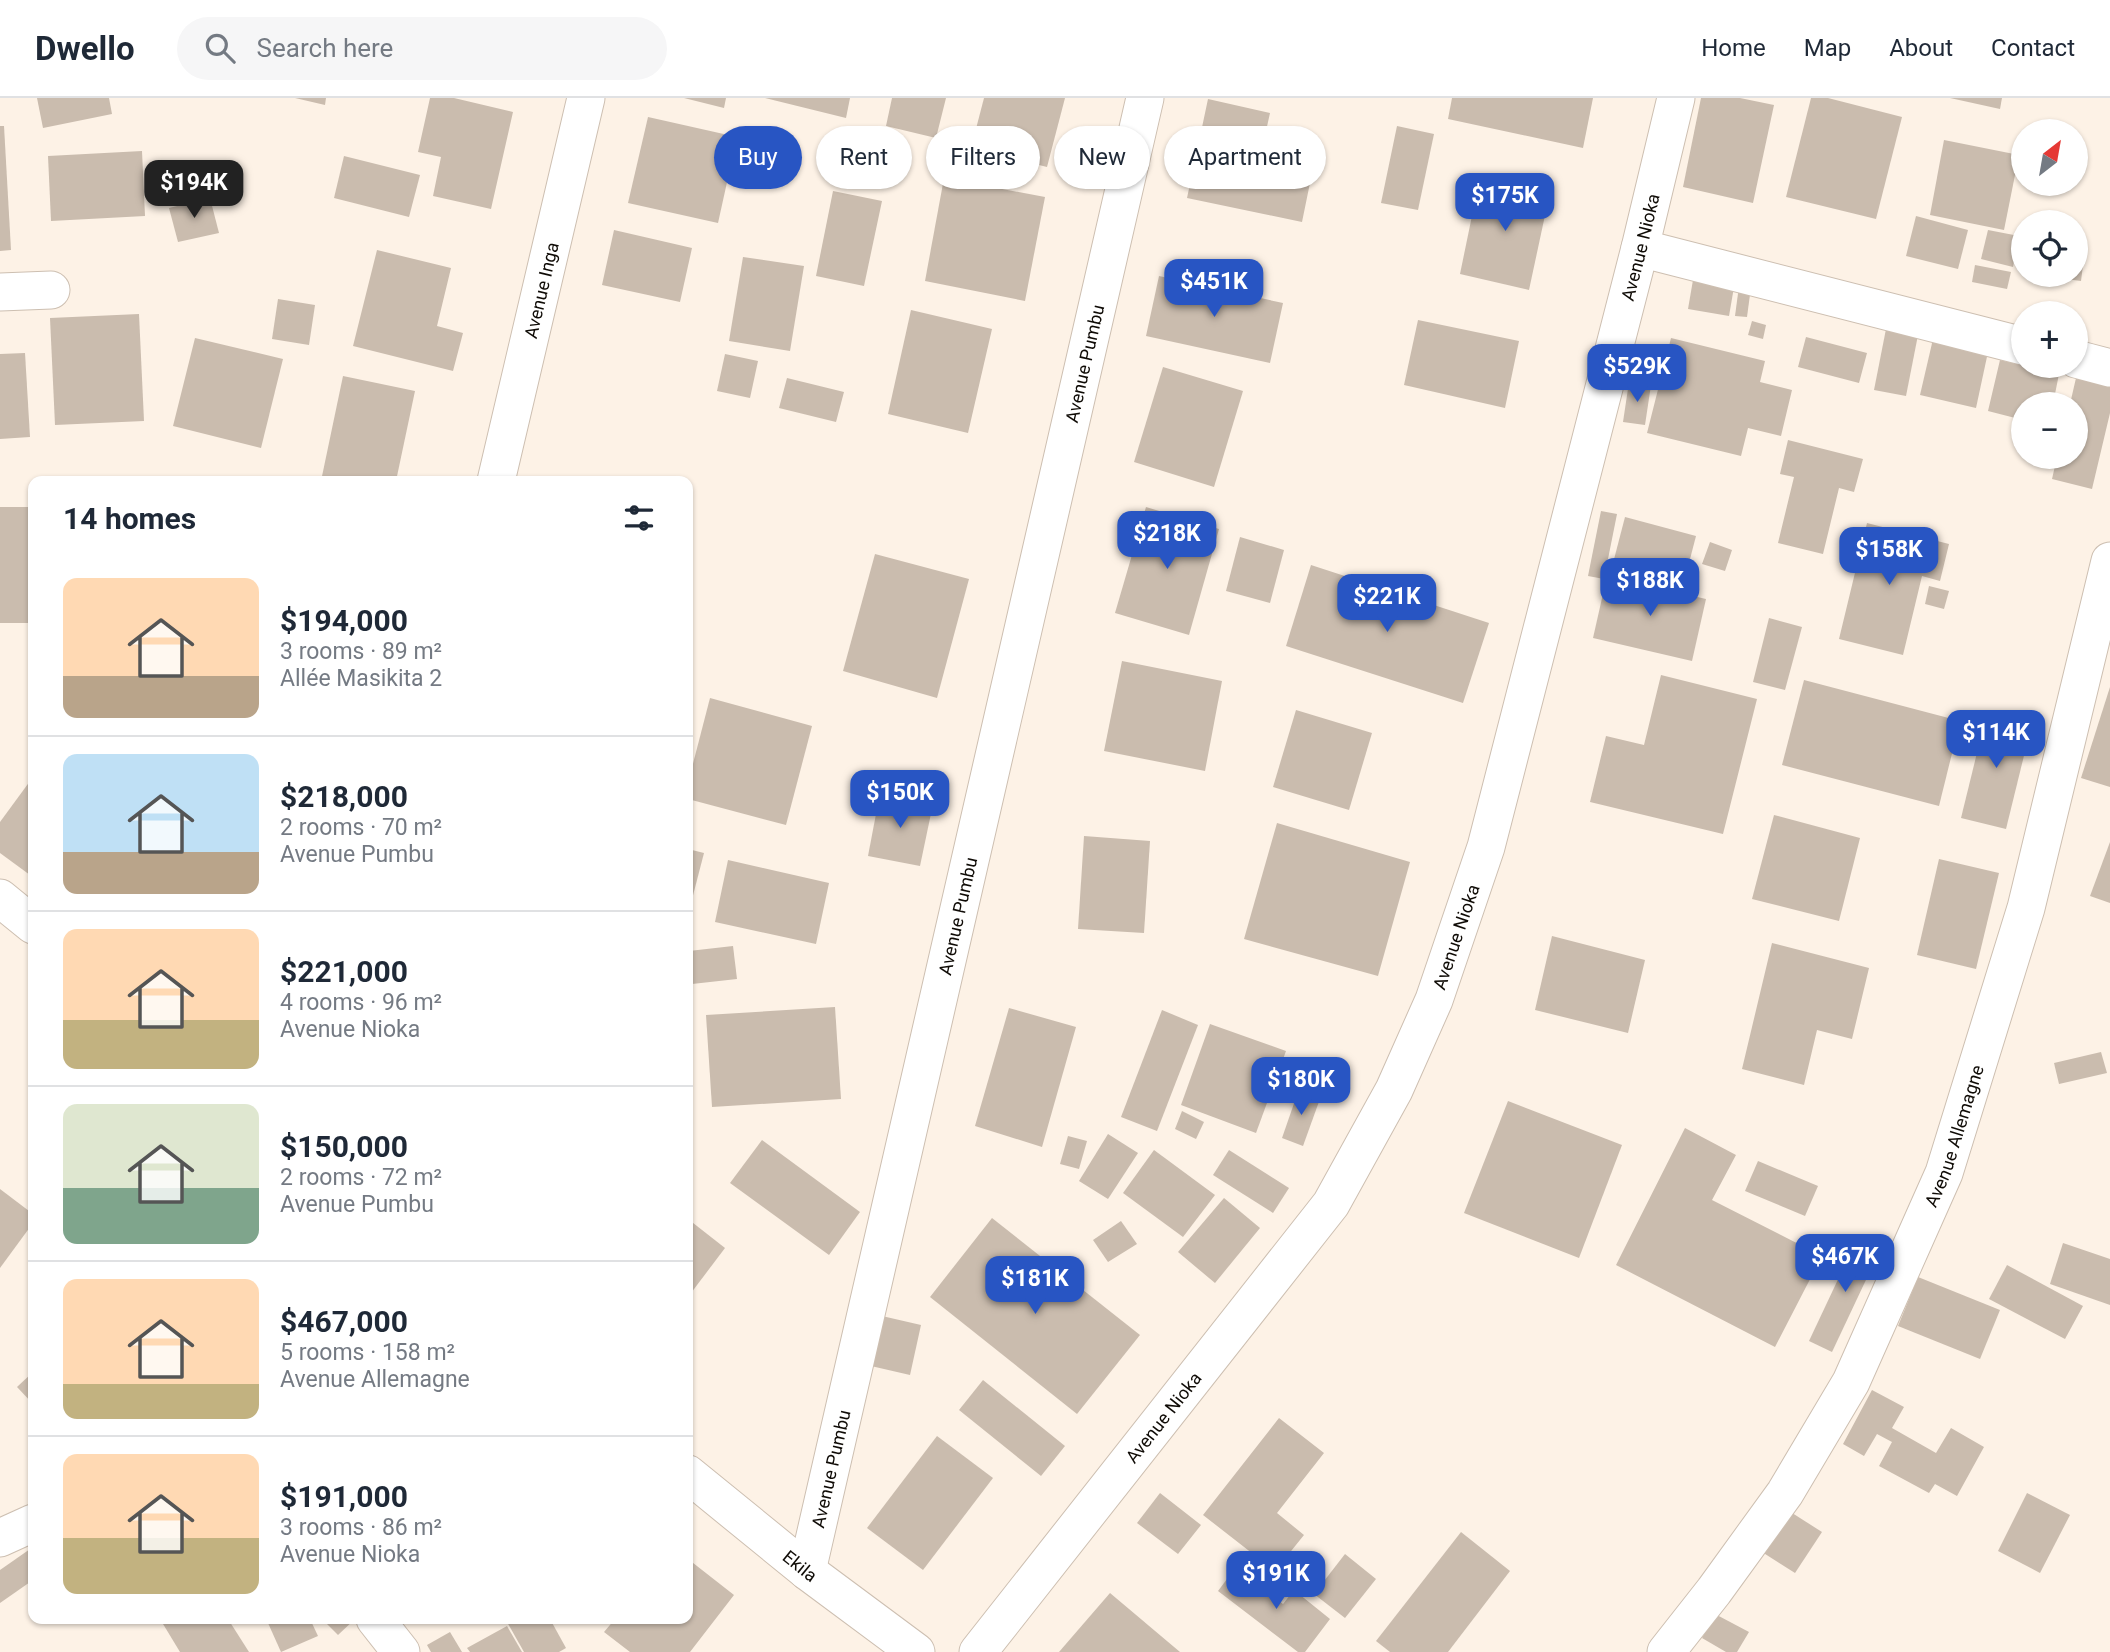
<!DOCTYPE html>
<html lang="en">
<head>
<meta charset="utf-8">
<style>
  body { margin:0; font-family:Roboto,sans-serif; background:#f6f6f7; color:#1f2937; height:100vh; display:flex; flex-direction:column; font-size:26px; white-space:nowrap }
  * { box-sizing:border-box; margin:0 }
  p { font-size:23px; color:#747a83 }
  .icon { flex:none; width:38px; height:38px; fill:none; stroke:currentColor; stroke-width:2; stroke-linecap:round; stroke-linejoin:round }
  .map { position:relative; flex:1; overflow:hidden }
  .sheet { position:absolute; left:28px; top:378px; width:665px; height:1148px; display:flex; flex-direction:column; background:#fff; border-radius:14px; box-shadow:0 2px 5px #0004 }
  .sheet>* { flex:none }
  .banner { position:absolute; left:714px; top:28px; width:665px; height:63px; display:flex; gap:14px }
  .needle { width:46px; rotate:31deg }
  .fabs { position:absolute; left:2011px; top:21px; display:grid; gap:14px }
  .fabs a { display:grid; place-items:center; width:77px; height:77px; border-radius:50%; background:#fff; box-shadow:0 2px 5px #0004; font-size:35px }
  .price { position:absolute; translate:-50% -60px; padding:0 16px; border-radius:14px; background:#2855c3; color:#fff; font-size:23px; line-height:46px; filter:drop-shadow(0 2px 4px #0008) }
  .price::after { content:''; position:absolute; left:50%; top:42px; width:21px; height:16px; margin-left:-10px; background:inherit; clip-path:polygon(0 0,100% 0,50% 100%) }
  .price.active { background:#222; color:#fff }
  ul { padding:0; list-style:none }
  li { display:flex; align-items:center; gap:21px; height:175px; padding:0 35px }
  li+li { border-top:2px solid #e0e1e3 }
  li span { display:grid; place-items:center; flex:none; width:196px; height:140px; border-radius:14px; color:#555 }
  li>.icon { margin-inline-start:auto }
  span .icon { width:84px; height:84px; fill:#fffc; stroke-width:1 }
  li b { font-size:30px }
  h2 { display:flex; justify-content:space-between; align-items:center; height:84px; padding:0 35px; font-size:30px }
  .chip { padding:0 24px; border-radius:32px; background:#fff; box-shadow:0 2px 5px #0004; font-size:24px; line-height:63px }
  .chip.active { background:#2855c3; color:#fff }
  header { display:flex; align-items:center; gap:42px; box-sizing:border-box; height:98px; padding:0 35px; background:#fff; border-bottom:2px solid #e0e1e3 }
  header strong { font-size:33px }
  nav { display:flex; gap:38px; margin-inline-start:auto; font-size:24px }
  .search { width:490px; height:63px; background:#f6f6f7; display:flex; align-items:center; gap:18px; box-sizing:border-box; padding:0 24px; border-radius:38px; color:#747a83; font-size:26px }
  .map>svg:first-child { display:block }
</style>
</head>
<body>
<header>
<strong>Dwello</strong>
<div class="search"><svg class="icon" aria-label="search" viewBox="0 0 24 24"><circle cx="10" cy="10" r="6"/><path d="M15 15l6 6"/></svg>Search here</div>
<nav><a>Home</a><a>Map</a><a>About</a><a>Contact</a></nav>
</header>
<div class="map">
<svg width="2110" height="1554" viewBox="0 0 2110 1554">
  <rect width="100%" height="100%" fill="#fdf2e6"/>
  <g fill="#cabcae">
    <path d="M37,0H109L112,16L43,30Z"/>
    <path d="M295,0H326L325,7Z"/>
    <path d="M430,0H454L513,14L491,111L433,98L441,59L418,54Z"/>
    <path d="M684,0H726L724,10Z"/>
    <path d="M765,0H850L846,20Z"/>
    <path d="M892,0H946L936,40L886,28Z"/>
    <path d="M984,0H1065L1047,69L971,50Z"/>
    <path d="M1452,0H1593L1583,50L1448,21Z"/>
    <path d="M1701,0H1740L1774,7L1753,105L1683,89Z"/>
    <path d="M1811,0H1828L1902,19L1876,121L1786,99Z"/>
    <path d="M1950,0H2002L2000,11Z"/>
    <path d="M1208,1L1270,15L1258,69L1311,80L1302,124L1187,100Z"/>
    <path d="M648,19L737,39L718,125L628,105Z"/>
    <path d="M0,28H4L11,152L0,153Z"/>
    <path d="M1397,28L1434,36L1418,112L1381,105Z"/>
    <path d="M1944,42L2019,57L2004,132L1930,117Z"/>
    <path d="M142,53L145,118L51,123L48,58Z"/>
    <path d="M344,58L420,77L409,119L334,100Z"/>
    <path d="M1480,79L1550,94L1529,192L1460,176Z"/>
    <path d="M944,80L1045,99L1025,203L925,183Z"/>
    <path d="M833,93L882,103L864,188L816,178Z"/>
    <path d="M210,100L219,135L178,144L169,110Z"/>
    <path d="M1916,118L1968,132L1958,171L1906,158Z"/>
    <path d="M614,132L692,150L680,204L602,187Z"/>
    <path d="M1988,132L2019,138L2013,169L1981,161Z"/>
    <path d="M2076,150L2085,152L2081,183L2058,180L2059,177H2076Z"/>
    <path d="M377,152L451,170L437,228L463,235L453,273L353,248Z"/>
    <path d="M743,159L804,168L790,253L729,243Z"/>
    <path d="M1975,167L2011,174L2007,191L1972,184Z"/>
    <path d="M1159,178L1283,205L1270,265L1146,238Z"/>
    <path d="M1693,182L1734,189L1729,218L1688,211Z"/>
    <path d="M1739,188L1751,189L1747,219L1735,218Z"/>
    <path d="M278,201L315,207L309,247L272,241Z"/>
    <path d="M911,212L992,231L968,335L888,316Z"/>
    <path d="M139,216L144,323L55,327L50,220Z"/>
    <path d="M1418,222L1519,243L1505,310L1404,287Z"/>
    <path d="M1752,223L1766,227L1763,241L1748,237Z"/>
    <path d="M1886,231L1918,237L1906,298L1874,292Z"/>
    <path d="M1806,239L1867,255L1859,285L1798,269Z"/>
    <path d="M195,240L283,261L261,350L173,328Z"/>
    <path d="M1671,240L1765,263L1760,284L1792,292L1781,338L1748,330L1741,358L1647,335Z"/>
    <path d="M1933,241L1988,254L1976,310L1920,297Z"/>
    <path d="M25,255L30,339L0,341V256Z"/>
    <path d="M725,256L758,263L750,300L717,293Z"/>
    <path d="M2000,262L2059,276L2053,306H2023V322L1988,313Z"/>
    <path d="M1163,269L1243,293L1214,389L1134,364Z"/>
    <path d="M343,278L415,293L396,383H321Z"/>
    <path d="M787,280L844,294L836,324L779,310Z"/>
    <path d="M2076,280L2110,289V315L2092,391L2052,381L2057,359H2076V306H2070Z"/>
    <path d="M1629,284L1651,287L1645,327L1623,324Z"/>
    <path d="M1788,342L1863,361L1854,394L1839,390L1823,456L1778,445L1794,379L1780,376Z"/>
    <rect x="0" y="409" width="33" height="116"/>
    <path d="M1146,409L1219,431L1189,537L1115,515Z"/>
    <path d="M1601,413L1617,416L1604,481L1588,478Z"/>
    <path d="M1625,419L1696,438L1683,488L1612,469Z"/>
    <path d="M1867,425L1949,446L1940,483L1922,478L1903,557L1839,541Z"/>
    <path d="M1240,439L1284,452L1270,505L1226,493Z"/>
    <path d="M1710,444L1732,452L1725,473L1702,466Z"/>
    <path d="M875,456L969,481L937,600L843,573Z"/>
    <path d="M1311,467L1489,525L1463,605L1286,548Z"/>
    <path d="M1607,478L1706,501L1692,563L1593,540Z"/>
    <path d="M1929,488L1949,493L1944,511L1925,506Z"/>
    <path d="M1769,520L1802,529L1785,592L1753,584Z"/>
    <path d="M1122,563L1222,583L1205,673L1104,653Z"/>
    <path d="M1661,577L1757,601L1723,736L1590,704L1606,638L1644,647Z"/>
    <path d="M1804,582L1960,623L1939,708L1782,667Z"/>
    <path d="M2110,589V689L2081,680Z"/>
    <path d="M710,600L812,628L786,727L688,701V685Z"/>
    <path d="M1296,612L1372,635L1349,712L1273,689Z"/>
    <path d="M1987,614L2032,625L2006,731L1961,720Z"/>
    <path d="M33,679V772L30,777L0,755V724Z"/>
    <path d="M880,695L933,706L920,768L868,758Z"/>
    <path d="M1774,717L1860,740L1839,823L1752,801Z"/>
    <path d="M1277,725L1410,764L1378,878L1244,841Z"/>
    <path d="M1084,738L1150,743L1144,835L1078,831Z"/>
    <path d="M2110,744V805L2090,798Z"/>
    <path d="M688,751L704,755L690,809L688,808Z"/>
    <path d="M1939,761L1999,775L1976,871L1917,857Z"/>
    <path d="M728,762L829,785L816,846L715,824Z"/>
    <path d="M1552,838L1645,862L1628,935L1535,912Z"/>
    <path d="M1772,845L1869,870L1852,941L1817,932L1804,987L1742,971Z"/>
    <path d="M733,848L737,881L692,886L689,853Z"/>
    <path d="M835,909L841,1001L712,1009L706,917Z"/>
    <path d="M1009,910L1076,929L1042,1049L975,1028Z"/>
    <path d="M1162,912L1198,927L1157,1033L1121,1019Z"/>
    <path d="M1210,926L1286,953L1256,1035L1181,1007Z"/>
    <path d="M2101,954L2107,975L2059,986L2054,965Z"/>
    <path d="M1299,991L1321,998L1303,1048L1282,1040Z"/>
    <path d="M1508,1003L1622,1047L1579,1160L1464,1115Z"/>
    <path d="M1182,1013L1204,1024L1196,1041L1175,1031Z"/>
    <path d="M1685,1030L1736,1057L1712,1102L1822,1158L1775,1249L1616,1167Z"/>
    <path d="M1108,1036L1138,1055L1108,1101L1079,1083Z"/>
    <path d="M1068,1038L1087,1043L1079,1071L1060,1066Z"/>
    <path d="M762,1042L860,1114L829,1157L730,1085Z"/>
    <path d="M1154,1052L1215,1097L1183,1139L1123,1095Z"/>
    <path d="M1229,1052L1289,1090L1273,1115L1213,1077Z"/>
    <path d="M1758,1063L1818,1088L1805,1118L1745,1093Z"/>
    <path d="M0,1091L33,1116V1125L0,1170Z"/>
    <path d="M1224,1100L1260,1130L1215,1185L1178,1154Z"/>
    <path d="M992,1120L1140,1237L1077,1316L930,1199Z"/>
    <path d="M688,1121L725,1150L688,1199Z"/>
    <path d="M1121,1123L1137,1146L1108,1164L1093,1142Z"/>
    <path d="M1858,1139L1881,1150L1832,1254L1809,1243Z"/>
    <path d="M2063,1145L2110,1161V1207L2050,1186Z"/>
    <path d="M2007,1167L2083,1208L2065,1241L1989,1201Z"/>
    <path d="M1918,1179L2000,1212L1980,1261L1898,1228Z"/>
    <path d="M882,1218L921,1227L910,1277L871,1268Z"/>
    <path d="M33,1274V1306L17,1289Z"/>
    <path d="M983,1282L1065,1348L1041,1378L959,1312Z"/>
    <path d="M1872,1292L1904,1309L1892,1330L1936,1355L1951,1330L1984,1349L1957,1398L1935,1386L1929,1395L1879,1368L1892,1344L1877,1336L1864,1358L1843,1346Z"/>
    <path d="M1279,1320L1324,1355L1277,1415L1304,1437L1275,1473L1203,1417Z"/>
    <path d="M937,1338L993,1380L923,1472L867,1430Z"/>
    <path d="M1160,1395L1201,1427L1178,1456L1137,1425Z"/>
    <path d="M2027,1395L2070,1417L2040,1475L1998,1453Z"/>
    <path d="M1789,1413L1822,1434L1795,1475L1762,1454Z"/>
    <path d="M1461,1434L1510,1473L1448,1554H1390L1376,1543Z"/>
    <path d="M33,1449V1482L0,1505V1472Z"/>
    <path d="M1345,1456L1376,1481L1345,1520L1314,1496Z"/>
    <path d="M688,1461L734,1497L690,1554H630L604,1534L615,1521H688Z"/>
    <path d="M1236,1469L1283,1506L1294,1492L1330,1521L1305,1554H1298L1218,1493Z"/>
    <path d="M1110,1495L1180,1554H1059Z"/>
    <path d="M1715,1516L1749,1534L1737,1554H1726L1702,1540Z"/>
    <path d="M160,1521H228L249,1554H180Z"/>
    <path d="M279,1521H310L318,1538L281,1554L268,1525Z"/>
    <path d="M322,1521H355L338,1537Z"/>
    <path d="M513,1521H550L566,1550L559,1554H524L507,1524Z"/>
    <path d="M507,1528L522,1554H470L467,1550Z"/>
    <path d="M450,1534L462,1554H431L427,1547Z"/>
  </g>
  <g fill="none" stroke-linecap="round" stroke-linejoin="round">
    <defs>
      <g id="street">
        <path d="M1640,150L2023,248"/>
        <path d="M0,194L51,192"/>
        <path d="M2076,261L2110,270"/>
        <path id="s1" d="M496,383L586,0"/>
        <path d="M0,800L33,827"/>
        <path id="s2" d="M688,1376L807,1473L916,1554"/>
        <path d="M0,1440L33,1425"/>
        <path id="s3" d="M807,1473L1145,0"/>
        <path d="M375,1521L401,1554"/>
        <path id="s4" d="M978,1554L1331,1106L1394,992L1434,902L1486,749L1640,150L1676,0"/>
        <path id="s5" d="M1666,1554L1714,1493L1785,1395L1851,1284L1944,1075L2026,810L2110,463"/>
      </g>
    </defs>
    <use href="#street" stroke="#cdbfb1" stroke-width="39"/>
    <use href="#street" stroke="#fff" stroke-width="37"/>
  </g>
  <g text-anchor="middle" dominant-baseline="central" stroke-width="5" stroke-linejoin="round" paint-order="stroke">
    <g font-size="18" fill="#0f0b06" stroke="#fdf2e6">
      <text stroke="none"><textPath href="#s4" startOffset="1580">Avenue Nioka</textPath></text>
      <text stroke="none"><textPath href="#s1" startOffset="196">Avenue Inga</textPath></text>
      <text stroke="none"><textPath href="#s3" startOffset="1239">Avenue Pumbu</textPath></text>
      <text stroke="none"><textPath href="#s3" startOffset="672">Avenue Pumbu</textPath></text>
      <text stroke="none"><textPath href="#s4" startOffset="866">Avenue Nioka</textPath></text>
      <text stroke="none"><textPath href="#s5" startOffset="595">Avenue Allemagne</textPath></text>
      <text stroke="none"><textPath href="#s4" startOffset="299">Avenue Nioka</textPath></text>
      <text stroke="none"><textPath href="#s3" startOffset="105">Avenue Pumbu</textPath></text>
      <text stroke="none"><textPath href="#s2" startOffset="145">Ekila</textPath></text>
    </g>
  </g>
</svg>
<div class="fabs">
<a><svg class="needle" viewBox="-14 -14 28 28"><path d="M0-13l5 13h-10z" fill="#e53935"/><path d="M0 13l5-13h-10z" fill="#747a83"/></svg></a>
<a><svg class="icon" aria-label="locate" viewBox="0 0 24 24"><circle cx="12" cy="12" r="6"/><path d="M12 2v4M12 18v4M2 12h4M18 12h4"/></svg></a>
<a>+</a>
<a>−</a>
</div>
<b class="price active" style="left:194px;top:122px">$194K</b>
<b class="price" style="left:1505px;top:135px">$175K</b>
<b class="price" style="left:1214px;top:221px">$451K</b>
<b class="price" style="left:1637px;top:306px">$529K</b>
<b class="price" style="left:1167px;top:473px">$218K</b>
<b class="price" style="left:1889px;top:489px">$158K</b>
<b class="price" style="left:1650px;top:520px">$188K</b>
<b class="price" style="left:1387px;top:536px">$221K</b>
<b class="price" style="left:1996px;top:672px">$114K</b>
<b class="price" style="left:900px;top:732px">$150K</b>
<b class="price" style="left:1301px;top:1019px">$180K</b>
<b class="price" style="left:1845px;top:1196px">$467K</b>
<b class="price" style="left:1035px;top:1218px">$181K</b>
<b class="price" style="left:1276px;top:1513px">$191K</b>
<div class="banner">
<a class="chip active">Buy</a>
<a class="chip">Rent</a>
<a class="chip">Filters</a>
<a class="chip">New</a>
<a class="chip">Apartment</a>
</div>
<section class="sheet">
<h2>14 homes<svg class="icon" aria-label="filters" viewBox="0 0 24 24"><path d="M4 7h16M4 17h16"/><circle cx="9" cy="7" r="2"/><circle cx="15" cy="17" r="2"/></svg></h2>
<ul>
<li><span style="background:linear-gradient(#ffd9b3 70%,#b9a48a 0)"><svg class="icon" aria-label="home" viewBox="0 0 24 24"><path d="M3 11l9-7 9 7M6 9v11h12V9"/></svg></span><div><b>$194,000</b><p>3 rooms · 89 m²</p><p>Allée Masikita 2</p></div></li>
<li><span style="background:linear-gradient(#bfe0f5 70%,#b9a48a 0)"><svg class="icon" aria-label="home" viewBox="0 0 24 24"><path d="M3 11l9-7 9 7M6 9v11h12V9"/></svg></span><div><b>$218,000</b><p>2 rooms · 70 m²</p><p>Avenue Pumbu</p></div></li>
<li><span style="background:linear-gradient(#ffd9b3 65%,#c2b280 0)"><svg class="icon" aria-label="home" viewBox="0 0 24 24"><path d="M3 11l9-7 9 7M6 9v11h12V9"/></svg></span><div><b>$221,000</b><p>4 rooms · 96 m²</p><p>Avenue Nioka</p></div></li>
<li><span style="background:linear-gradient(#dfe7d0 60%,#7fa58c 0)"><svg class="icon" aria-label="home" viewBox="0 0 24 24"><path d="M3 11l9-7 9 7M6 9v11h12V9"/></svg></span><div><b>$150,000</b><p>2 rooms · 72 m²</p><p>Avenue Pumbu</p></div></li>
<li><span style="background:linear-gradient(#ffd9b3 75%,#c2b280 0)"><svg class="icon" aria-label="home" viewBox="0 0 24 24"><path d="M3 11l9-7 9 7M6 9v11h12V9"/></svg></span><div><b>$467,000</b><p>5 rooms · 158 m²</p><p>Avenue Allemagne</p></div></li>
<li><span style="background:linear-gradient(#ffd9b3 60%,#c2b280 0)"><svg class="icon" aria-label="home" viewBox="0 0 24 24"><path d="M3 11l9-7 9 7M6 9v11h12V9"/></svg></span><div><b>$191,000</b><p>3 rooms · 86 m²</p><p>Avenue Nioka</p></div></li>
</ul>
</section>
</div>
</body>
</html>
